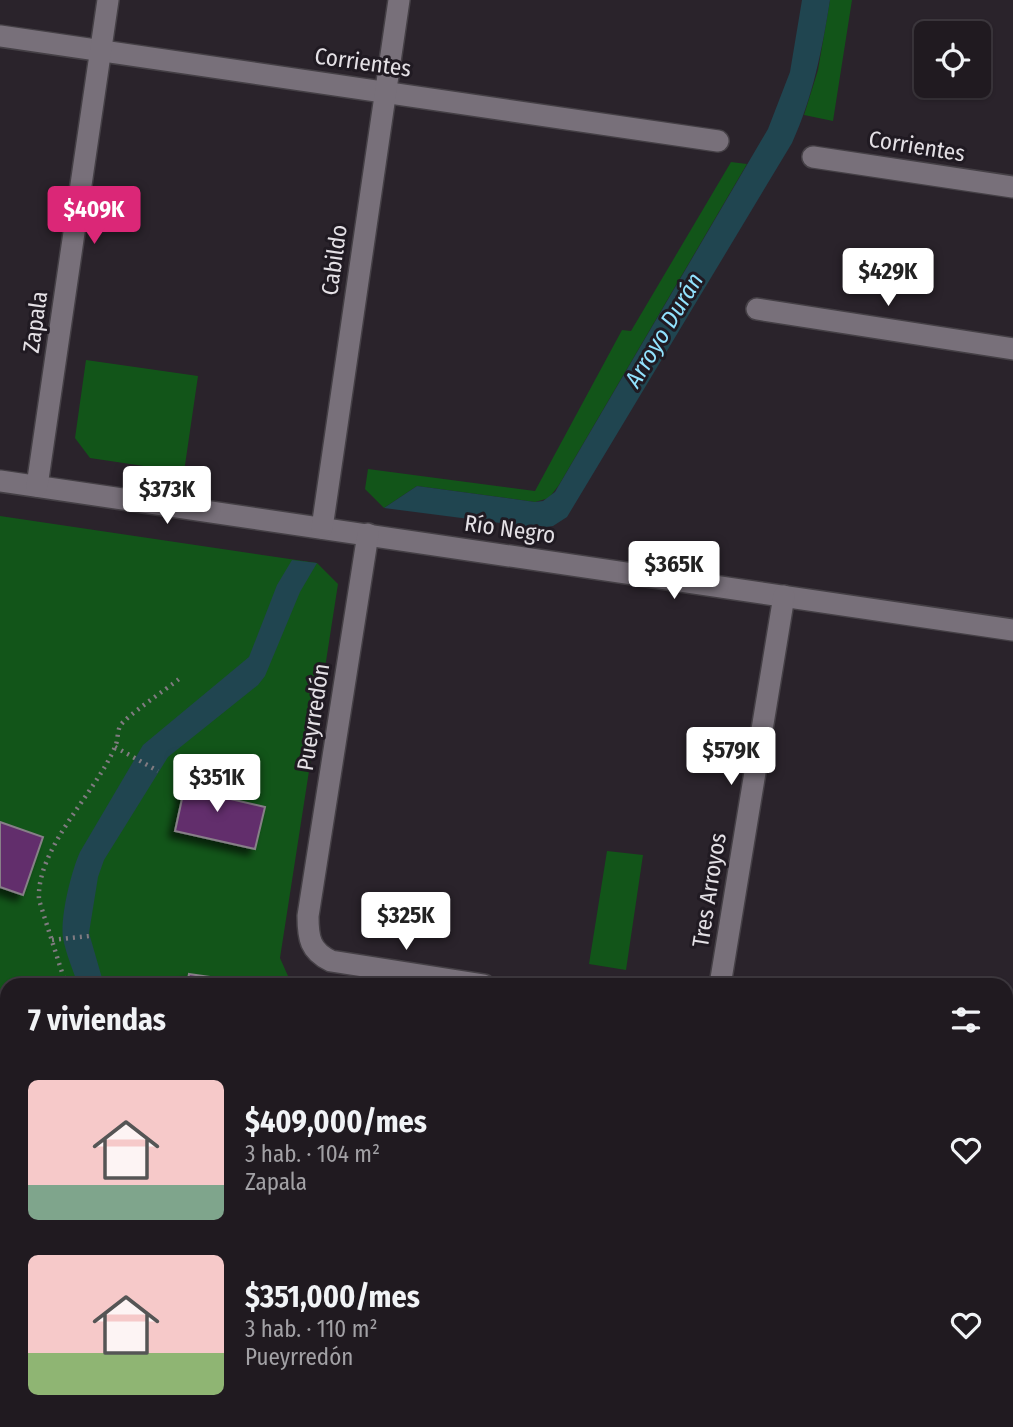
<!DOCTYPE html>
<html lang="es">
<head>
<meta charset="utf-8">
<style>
  body { margin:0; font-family:"Fira Sans Condensed",sans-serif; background:#2d272d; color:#f1f3f6; height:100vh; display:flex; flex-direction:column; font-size:26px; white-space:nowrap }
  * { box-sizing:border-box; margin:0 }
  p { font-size:23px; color:#a2a1a5 }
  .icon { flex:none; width:38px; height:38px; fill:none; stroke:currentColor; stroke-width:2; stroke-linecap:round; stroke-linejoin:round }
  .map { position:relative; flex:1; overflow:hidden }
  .drawer { position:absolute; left:0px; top:978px; width:1013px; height:450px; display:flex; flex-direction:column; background:#201a20; border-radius:21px 21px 0 0; box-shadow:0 2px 5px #0004,0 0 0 2px #3d383e }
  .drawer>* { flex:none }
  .controls { position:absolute; left:914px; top:21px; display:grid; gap:14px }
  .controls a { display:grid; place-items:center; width:77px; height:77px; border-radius:10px; background:#201a20; box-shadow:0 2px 5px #0004,0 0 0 2px #3d383e; font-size:35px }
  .price { position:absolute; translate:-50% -60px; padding:0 16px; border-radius:7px; background:#fff; color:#222; font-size:23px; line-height:46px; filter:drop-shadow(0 2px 4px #0008) }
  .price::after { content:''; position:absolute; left:50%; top:42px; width:21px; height:16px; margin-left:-10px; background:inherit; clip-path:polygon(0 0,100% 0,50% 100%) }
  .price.on { background:#db2777; color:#fff }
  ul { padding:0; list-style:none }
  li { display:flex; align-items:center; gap:21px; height:175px; padding:0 28px }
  li span { display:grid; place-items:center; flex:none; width:196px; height:140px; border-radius:10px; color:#555 }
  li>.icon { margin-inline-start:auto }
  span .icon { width:84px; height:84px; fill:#fffc; stroke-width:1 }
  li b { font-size:30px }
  h2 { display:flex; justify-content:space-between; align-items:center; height:84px; padding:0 28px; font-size:30px }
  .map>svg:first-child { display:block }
</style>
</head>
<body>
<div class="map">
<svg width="1013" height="1427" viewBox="0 0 1013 1427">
  <defs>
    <filter id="shadow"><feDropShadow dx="-6" dy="6" stdDeviation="3.5" flood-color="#0009"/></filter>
  </defs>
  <rect width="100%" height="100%" fill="#2a232b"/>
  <g fill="#125519">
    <path d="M830,0H852L833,121L804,115L818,70Z"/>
    <path d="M731,162L747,164L559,485L549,498L535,502L417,486L384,508L365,489L368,469L535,491L622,330L631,331Z"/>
    <path d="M86,360L198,376L184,472L90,458L75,438Z"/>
    <path d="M0,516L317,563L338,584L280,958L292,985H7V1421H62L60,1427H0Z"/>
    <path d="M607,851L643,855L626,970L589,964Z"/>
  </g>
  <g fill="#204550">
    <path d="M802,0H830C822,50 813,97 792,143L567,517L553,526L538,528L384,508L417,486L535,502L543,501L555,492L768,129L790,72Z"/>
    <path d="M292,560L317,563L300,592L265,676L258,685L168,757L104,860L98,877L89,933L104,985H78C73,970 66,954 63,938C60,917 71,872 80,852L143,745L249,657L277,585Z"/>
  </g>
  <g fill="#622e6c" stroke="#877f88" stroke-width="2" filter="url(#shadow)">
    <path d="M189,767L214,773L209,794L265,807L255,849L175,831Z"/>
    <path d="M0,822L43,837L23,895L0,887Z"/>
    <path d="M189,974L266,985H187Z"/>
  </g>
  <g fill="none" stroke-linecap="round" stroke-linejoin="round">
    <defs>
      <g id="minor">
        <path d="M0,36L718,141"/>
        <path d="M813,157L1013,187"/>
        <path d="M757,309L1013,349"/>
        <path d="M0,481L1013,630"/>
        <path d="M37,486L108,0"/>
        <path d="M322,528L399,0"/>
        <path d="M368,534L308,916C308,938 310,951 331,961L484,985"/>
        <path d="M720,985L784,596"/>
        <path d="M1006,1063L1013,1064"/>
        <path d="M1006,1275L1013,1230"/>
        <path d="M467,1421L508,1427"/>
        <path d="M648,1427L649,1421"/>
        <path d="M984,1427L985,1421"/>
      </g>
    </defs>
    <use href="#minor" stroke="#454046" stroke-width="24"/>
    <g stroke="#807b81" stroke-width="4.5" stroke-dasharray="2 5" stroke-linecap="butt">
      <path d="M115,747L158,771"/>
      <path d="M52,940L90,936"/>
      <path d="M66,985L39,900C36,848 95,794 115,747C118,741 117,733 120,726C125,717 168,688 179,679"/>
    </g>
    <use href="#minor" stroke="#78707a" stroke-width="21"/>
  </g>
  <g text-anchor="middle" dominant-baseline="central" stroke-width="6" stroke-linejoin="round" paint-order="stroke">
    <g font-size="23" fill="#e4e0e5" stroke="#201a22">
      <text transform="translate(363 62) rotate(8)">Corrientes</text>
      <text transform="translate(917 146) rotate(9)">Corrientes</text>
      <text transform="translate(334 260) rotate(-82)">Cabildo</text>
      <text transform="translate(35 322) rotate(-82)">Zapala</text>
      <text transform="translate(510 529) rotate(8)">Río Negro</text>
      <text transform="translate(313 717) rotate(-81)">Pueyrredón</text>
      <text transform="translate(709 890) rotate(-81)">Tres Arroyos</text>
    </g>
    <g font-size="24" font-style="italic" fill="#92e2fe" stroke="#201a22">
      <text transform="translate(664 330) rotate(-59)">Arroyo Durán</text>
    </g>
  </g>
</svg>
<div class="controls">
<a><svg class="icon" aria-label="locate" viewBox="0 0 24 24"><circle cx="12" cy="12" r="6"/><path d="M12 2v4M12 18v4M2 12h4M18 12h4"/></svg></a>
</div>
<b class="price on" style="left:94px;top:246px">$409K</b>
<b class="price" style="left:888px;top:308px">$429K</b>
<b class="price" style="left:167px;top:526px">$373K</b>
<b class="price" style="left:674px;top:601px">$365K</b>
<b class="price" style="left:731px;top:787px">$579K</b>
<b class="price" style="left:217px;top:814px">$351K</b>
<b class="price" style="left:406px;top:952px">$325K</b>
<section class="drawer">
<h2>7 viviendas<svg class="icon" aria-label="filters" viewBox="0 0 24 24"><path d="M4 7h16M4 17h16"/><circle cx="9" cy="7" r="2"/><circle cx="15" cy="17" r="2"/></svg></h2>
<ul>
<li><span style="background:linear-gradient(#f6c9c9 75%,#7fa58c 0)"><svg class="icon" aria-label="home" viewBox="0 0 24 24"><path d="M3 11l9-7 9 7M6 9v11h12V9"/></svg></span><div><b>$409,000/mes</b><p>3 hab. · 104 m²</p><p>Zapala</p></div><svg class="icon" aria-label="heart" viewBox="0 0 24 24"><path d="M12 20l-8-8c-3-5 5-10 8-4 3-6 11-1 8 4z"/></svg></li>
<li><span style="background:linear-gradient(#f6c9c9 70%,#8fb573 0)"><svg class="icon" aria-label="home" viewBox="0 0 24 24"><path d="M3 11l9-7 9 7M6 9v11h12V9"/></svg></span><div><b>$351,000/mes</b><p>3 hab. · 110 m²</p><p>Pueyrredón</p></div><svg class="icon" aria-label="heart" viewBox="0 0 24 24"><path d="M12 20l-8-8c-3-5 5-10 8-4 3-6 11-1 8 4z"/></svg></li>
</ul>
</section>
</div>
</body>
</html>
